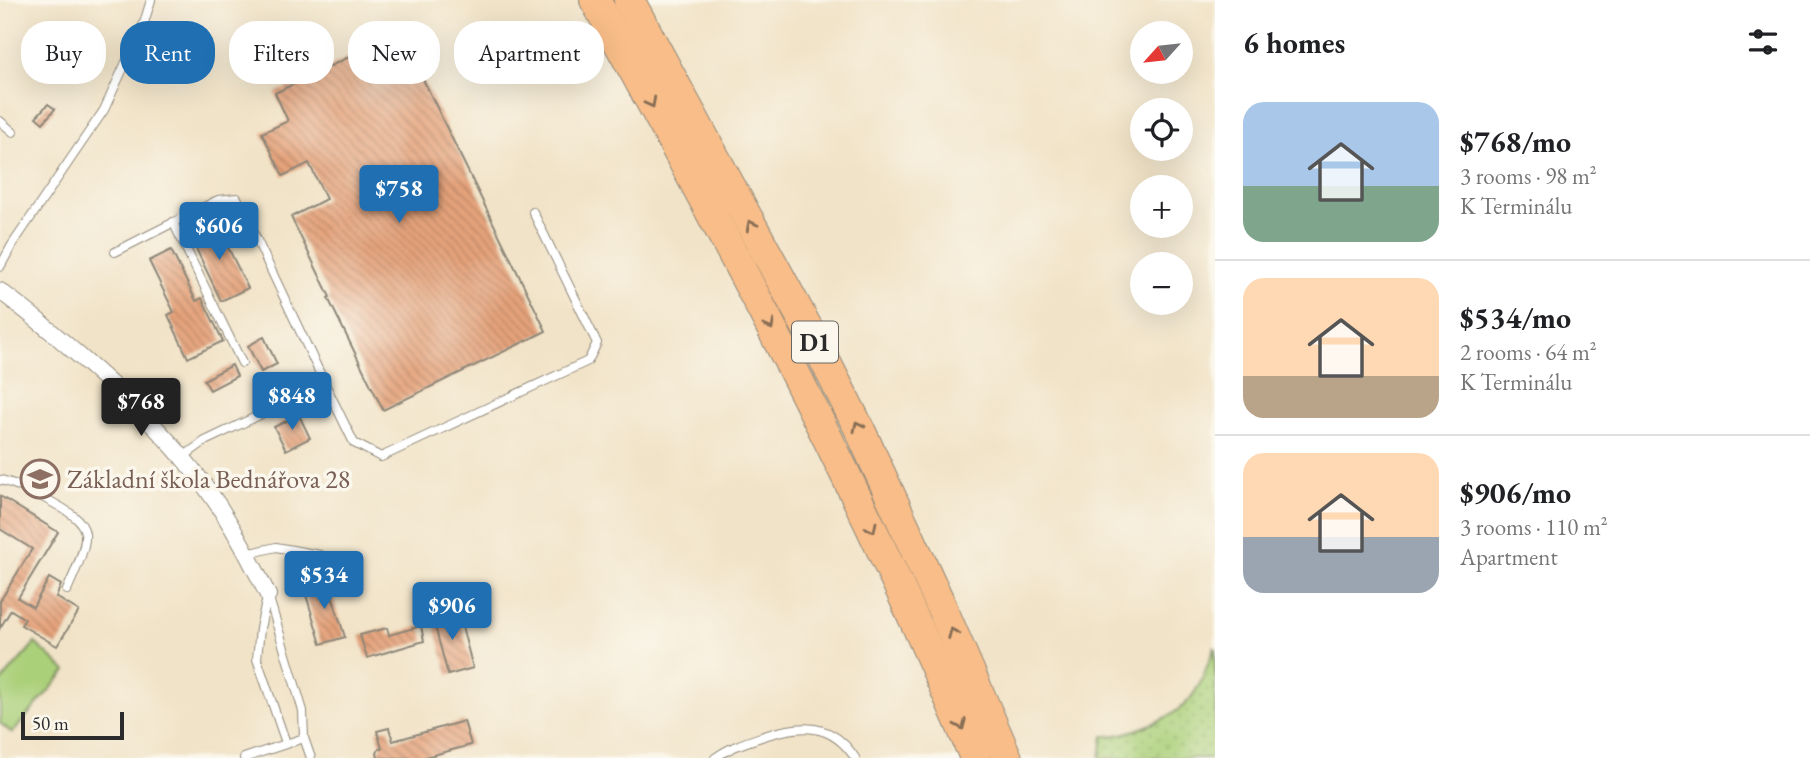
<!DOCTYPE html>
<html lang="en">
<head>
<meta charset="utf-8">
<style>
  body { margin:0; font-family:"EB Garamond",serif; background:#f6f6f6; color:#202124; height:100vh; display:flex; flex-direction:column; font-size:26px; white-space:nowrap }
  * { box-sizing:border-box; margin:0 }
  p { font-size:23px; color:#757577 }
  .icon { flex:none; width:38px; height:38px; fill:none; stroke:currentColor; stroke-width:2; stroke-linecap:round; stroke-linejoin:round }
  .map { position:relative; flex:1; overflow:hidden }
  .sheet { display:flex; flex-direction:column; background:#fff; width:595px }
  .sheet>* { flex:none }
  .top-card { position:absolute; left:21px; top:21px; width:665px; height:63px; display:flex; gap:14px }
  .needle { width:46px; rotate:243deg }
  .controls { position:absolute; left:1130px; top:21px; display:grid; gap:14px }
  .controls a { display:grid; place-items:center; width:63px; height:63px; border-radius:50%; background:#fff; box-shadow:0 7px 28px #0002; font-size:35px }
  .scale { position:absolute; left:21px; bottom:18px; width:103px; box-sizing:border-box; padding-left:7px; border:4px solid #2b2b2b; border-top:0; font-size:19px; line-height:24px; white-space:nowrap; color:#2b2b2b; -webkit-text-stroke:5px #fbf7ec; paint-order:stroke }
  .price { position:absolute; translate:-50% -60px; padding:0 16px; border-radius:7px; background:#1f6fb2; color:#fff; font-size:23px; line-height:46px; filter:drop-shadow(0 2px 4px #0008) }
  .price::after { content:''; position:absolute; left:50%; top:42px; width:21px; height:16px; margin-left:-10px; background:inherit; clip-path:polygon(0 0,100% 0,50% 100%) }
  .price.selected { background:#222; color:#fff }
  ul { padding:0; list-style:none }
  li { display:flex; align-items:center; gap:21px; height:175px; padding:0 28px }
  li+li { border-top:2px solid #e0e0e0 }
  li span { display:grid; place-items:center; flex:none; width:196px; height:140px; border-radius:21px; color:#555 }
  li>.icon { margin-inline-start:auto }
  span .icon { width:84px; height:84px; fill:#fffc; stroke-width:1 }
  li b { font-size:30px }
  h2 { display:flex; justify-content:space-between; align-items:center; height:84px; padding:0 28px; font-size:30px }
  .tag { padding:0 24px; border-radius:28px; background:#fff; box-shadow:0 7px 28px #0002; font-size:24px; line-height:63px }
  .tag.selected { background:#1f6fb2; color:#fff }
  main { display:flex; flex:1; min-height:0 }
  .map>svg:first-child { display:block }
</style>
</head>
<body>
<main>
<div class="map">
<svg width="1215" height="758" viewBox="0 0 1215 758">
  <defs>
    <pattern id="grass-dots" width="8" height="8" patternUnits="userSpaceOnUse" patternTransform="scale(1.75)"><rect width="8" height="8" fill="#abd07a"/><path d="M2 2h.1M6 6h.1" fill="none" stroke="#93b36a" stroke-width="1.8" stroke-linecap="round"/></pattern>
    <pattern id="building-back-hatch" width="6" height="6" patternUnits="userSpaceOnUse" patternTransform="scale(1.75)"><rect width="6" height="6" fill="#e5a37b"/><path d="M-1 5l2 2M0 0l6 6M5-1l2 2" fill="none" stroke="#ba8565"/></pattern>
  </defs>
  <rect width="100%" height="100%" fill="#fbf7ec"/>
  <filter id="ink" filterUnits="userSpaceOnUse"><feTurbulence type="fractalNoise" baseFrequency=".0143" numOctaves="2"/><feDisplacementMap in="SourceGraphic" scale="14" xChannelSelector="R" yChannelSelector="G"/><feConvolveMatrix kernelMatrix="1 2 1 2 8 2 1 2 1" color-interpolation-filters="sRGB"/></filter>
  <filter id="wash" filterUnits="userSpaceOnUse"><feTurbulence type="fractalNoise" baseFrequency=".00686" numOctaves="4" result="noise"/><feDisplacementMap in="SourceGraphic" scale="28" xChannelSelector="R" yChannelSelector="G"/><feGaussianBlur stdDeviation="1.57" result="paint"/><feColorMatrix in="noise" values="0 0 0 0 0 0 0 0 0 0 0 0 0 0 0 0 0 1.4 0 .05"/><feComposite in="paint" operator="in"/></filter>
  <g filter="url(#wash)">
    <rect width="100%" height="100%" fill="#f1e3c7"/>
    <path fill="url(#grass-dots)" stroke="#6b7e52" stroke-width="2" d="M1215,647V758H1100L1103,736C1125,737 1174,718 1188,701C1201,687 1207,665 1215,647Z"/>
    <path fill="#abd07a" stroke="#6b7e52" stroke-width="2" d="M35,643L66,671L12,733L0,723V683Z"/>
    <g id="blocks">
      <g fill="url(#building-back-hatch)">
        <path d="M400,32L546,331L383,410L328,298L330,297L291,217L326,199L309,163L283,176L262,133L288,121L275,93Z"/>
        <path d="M48,104L55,109L43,123L36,117Z"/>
        <path d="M216,223L248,288L221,301L190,236Z"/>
        <path d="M171,250L196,301L202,298L223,341L188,358L168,315L174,312L149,261Z"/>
        <path d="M264,337L277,364L261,372L248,346Z"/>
        <path d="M232,365L237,376L210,390L204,380Z"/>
        <path d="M299,415L310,438L286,450L274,427Z"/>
        <path d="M0,496L58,532L18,598L33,607L49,578L61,585L56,597L79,611L57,646L21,625L25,619L11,610L0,628V601L32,549L0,529Z"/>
        <path d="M326,577L345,637L321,644L303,585Z"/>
        <path d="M457,608L473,668L448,675L432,615Z"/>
        <path d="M421,626L424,641L367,658L360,635L387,628L389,635Z"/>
        <path d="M464,721L471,745L422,758H378L377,753L379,749L382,748L377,731L389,728L393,741Z"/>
      </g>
    </g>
  </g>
  <g filter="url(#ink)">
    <use href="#blocks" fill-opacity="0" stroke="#8e8779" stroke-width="2"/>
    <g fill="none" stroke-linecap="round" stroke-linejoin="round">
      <defs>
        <g id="lane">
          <path d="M0,121L13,132"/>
          <path d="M173,222L242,363"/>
          <path d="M115,252L218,200L237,198L325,384L205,441L183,457"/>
          <path d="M0,267L12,245L104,110L144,23L151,0"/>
          <path d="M325,384L354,443L381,457L588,361L597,343L533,212"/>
          <path d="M0,480C17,483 65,507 77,519C81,523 84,528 85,533C87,548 73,576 67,590"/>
          <path d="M247,554L276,547L320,555"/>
          <path d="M268,595L303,711L304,738L311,758"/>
          <path d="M267,598L260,628L257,659L286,743"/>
          <path d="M244,758L304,738"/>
          <path d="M715,758C730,747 746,742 764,736C801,724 832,722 855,758"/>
        </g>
        <path id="street" d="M0,291C33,315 64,342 94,369C136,406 175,444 207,489C231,522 250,559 268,595"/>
        <g id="highway">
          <path d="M595,0C732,247 865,497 975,758"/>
          <path d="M629,0L821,353L860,430L939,601L1007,758"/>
        </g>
      </defs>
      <use href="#lane" stroke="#8e8779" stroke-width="10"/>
      <use href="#street" stroke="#8e8779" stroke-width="18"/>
      <use href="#highway" stroke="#8e8779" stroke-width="32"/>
      <use href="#lane" stroke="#fff" stroke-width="8"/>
      <use href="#street" stroke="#fff" stroke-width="16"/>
      <use href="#highway" stroke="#f8bd88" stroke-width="30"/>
    </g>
    <defs><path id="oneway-chevron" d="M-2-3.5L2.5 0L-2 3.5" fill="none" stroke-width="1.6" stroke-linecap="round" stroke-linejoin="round" transform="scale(1.75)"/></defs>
    <g stroke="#876d55">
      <use href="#oneway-chevron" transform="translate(651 103) rotate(62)"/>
      <use href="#oneway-chevron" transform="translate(751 225) rotate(-118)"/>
      <use href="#oneway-chevron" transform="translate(770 325) rotate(62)"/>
      <use href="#oneway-chevron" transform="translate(858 426) rotate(-116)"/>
      <use href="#oneway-chevron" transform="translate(872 528) rotate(64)"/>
      <use href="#oneway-chevron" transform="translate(953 633) rotate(-113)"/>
      <use href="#oneway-chevron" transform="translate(961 725) rotate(67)"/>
    </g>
  </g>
  <defs>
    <symbol id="school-ring" viewBox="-11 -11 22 22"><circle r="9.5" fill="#fbf7ec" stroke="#8d6e63" stroke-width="1.5"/><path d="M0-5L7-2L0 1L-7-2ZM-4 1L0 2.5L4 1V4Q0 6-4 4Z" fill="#8d6e63"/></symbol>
  </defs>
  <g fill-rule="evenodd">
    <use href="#school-ring" x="18" y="457" width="44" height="44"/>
  </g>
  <g text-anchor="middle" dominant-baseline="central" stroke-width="7" stroke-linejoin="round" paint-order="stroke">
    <rect fill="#fbf7ec" stroke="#696865" stroke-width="2" x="792" y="321.5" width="46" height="41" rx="5"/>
    <g font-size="24" font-weight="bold" fill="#2b2b2b">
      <text x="815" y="342">D1</text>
    </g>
    <g font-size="26" fill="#785e54" stroke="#fbf7ec" text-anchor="start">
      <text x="67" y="479">Základní škola Bednářova 28</text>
    </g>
  </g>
</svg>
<div class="controls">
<a><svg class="needle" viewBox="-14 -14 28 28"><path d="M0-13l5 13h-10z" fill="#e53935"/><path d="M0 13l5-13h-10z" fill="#757577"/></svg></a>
<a><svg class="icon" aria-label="locate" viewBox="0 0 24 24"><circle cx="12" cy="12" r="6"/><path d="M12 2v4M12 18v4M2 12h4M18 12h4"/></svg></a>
<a>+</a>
<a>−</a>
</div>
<div class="scale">50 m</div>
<b class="price" style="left:399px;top:225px">$758</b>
<b class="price" style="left:219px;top:262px">$606</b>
<b class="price" style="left:292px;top:432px">$848</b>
<b class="price selected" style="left:141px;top:438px">$768</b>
<b class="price" style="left:324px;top:611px">$534</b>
<b class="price" style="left:452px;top:642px">$906</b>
<div class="top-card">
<a class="tag">Buy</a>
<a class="tag selected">Rent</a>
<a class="tag">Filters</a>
<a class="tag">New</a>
<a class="tag">Apartment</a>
</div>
</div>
<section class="sheet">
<h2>6 homes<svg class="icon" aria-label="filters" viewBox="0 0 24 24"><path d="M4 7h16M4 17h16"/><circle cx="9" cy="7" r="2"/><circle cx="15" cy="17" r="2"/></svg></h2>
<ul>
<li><span style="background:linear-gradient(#a9c7e8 60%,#7fa58c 0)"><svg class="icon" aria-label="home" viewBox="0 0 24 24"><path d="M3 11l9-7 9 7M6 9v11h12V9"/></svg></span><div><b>$768/mo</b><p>3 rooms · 98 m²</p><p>K Terminálu</p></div></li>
<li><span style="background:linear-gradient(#ffd9b3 70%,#b9a48a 0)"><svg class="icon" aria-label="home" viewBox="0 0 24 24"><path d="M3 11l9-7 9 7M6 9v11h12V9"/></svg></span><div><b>$534/mo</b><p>2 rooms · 64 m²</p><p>K Terminálu</p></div></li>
<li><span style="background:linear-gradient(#ffd9b3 60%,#9aa5b1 0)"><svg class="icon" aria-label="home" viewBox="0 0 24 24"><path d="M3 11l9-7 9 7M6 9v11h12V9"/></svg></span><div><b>$906/mo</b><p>3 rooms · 110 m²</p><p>Apartment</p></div></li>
</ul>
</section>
</main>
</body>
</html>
